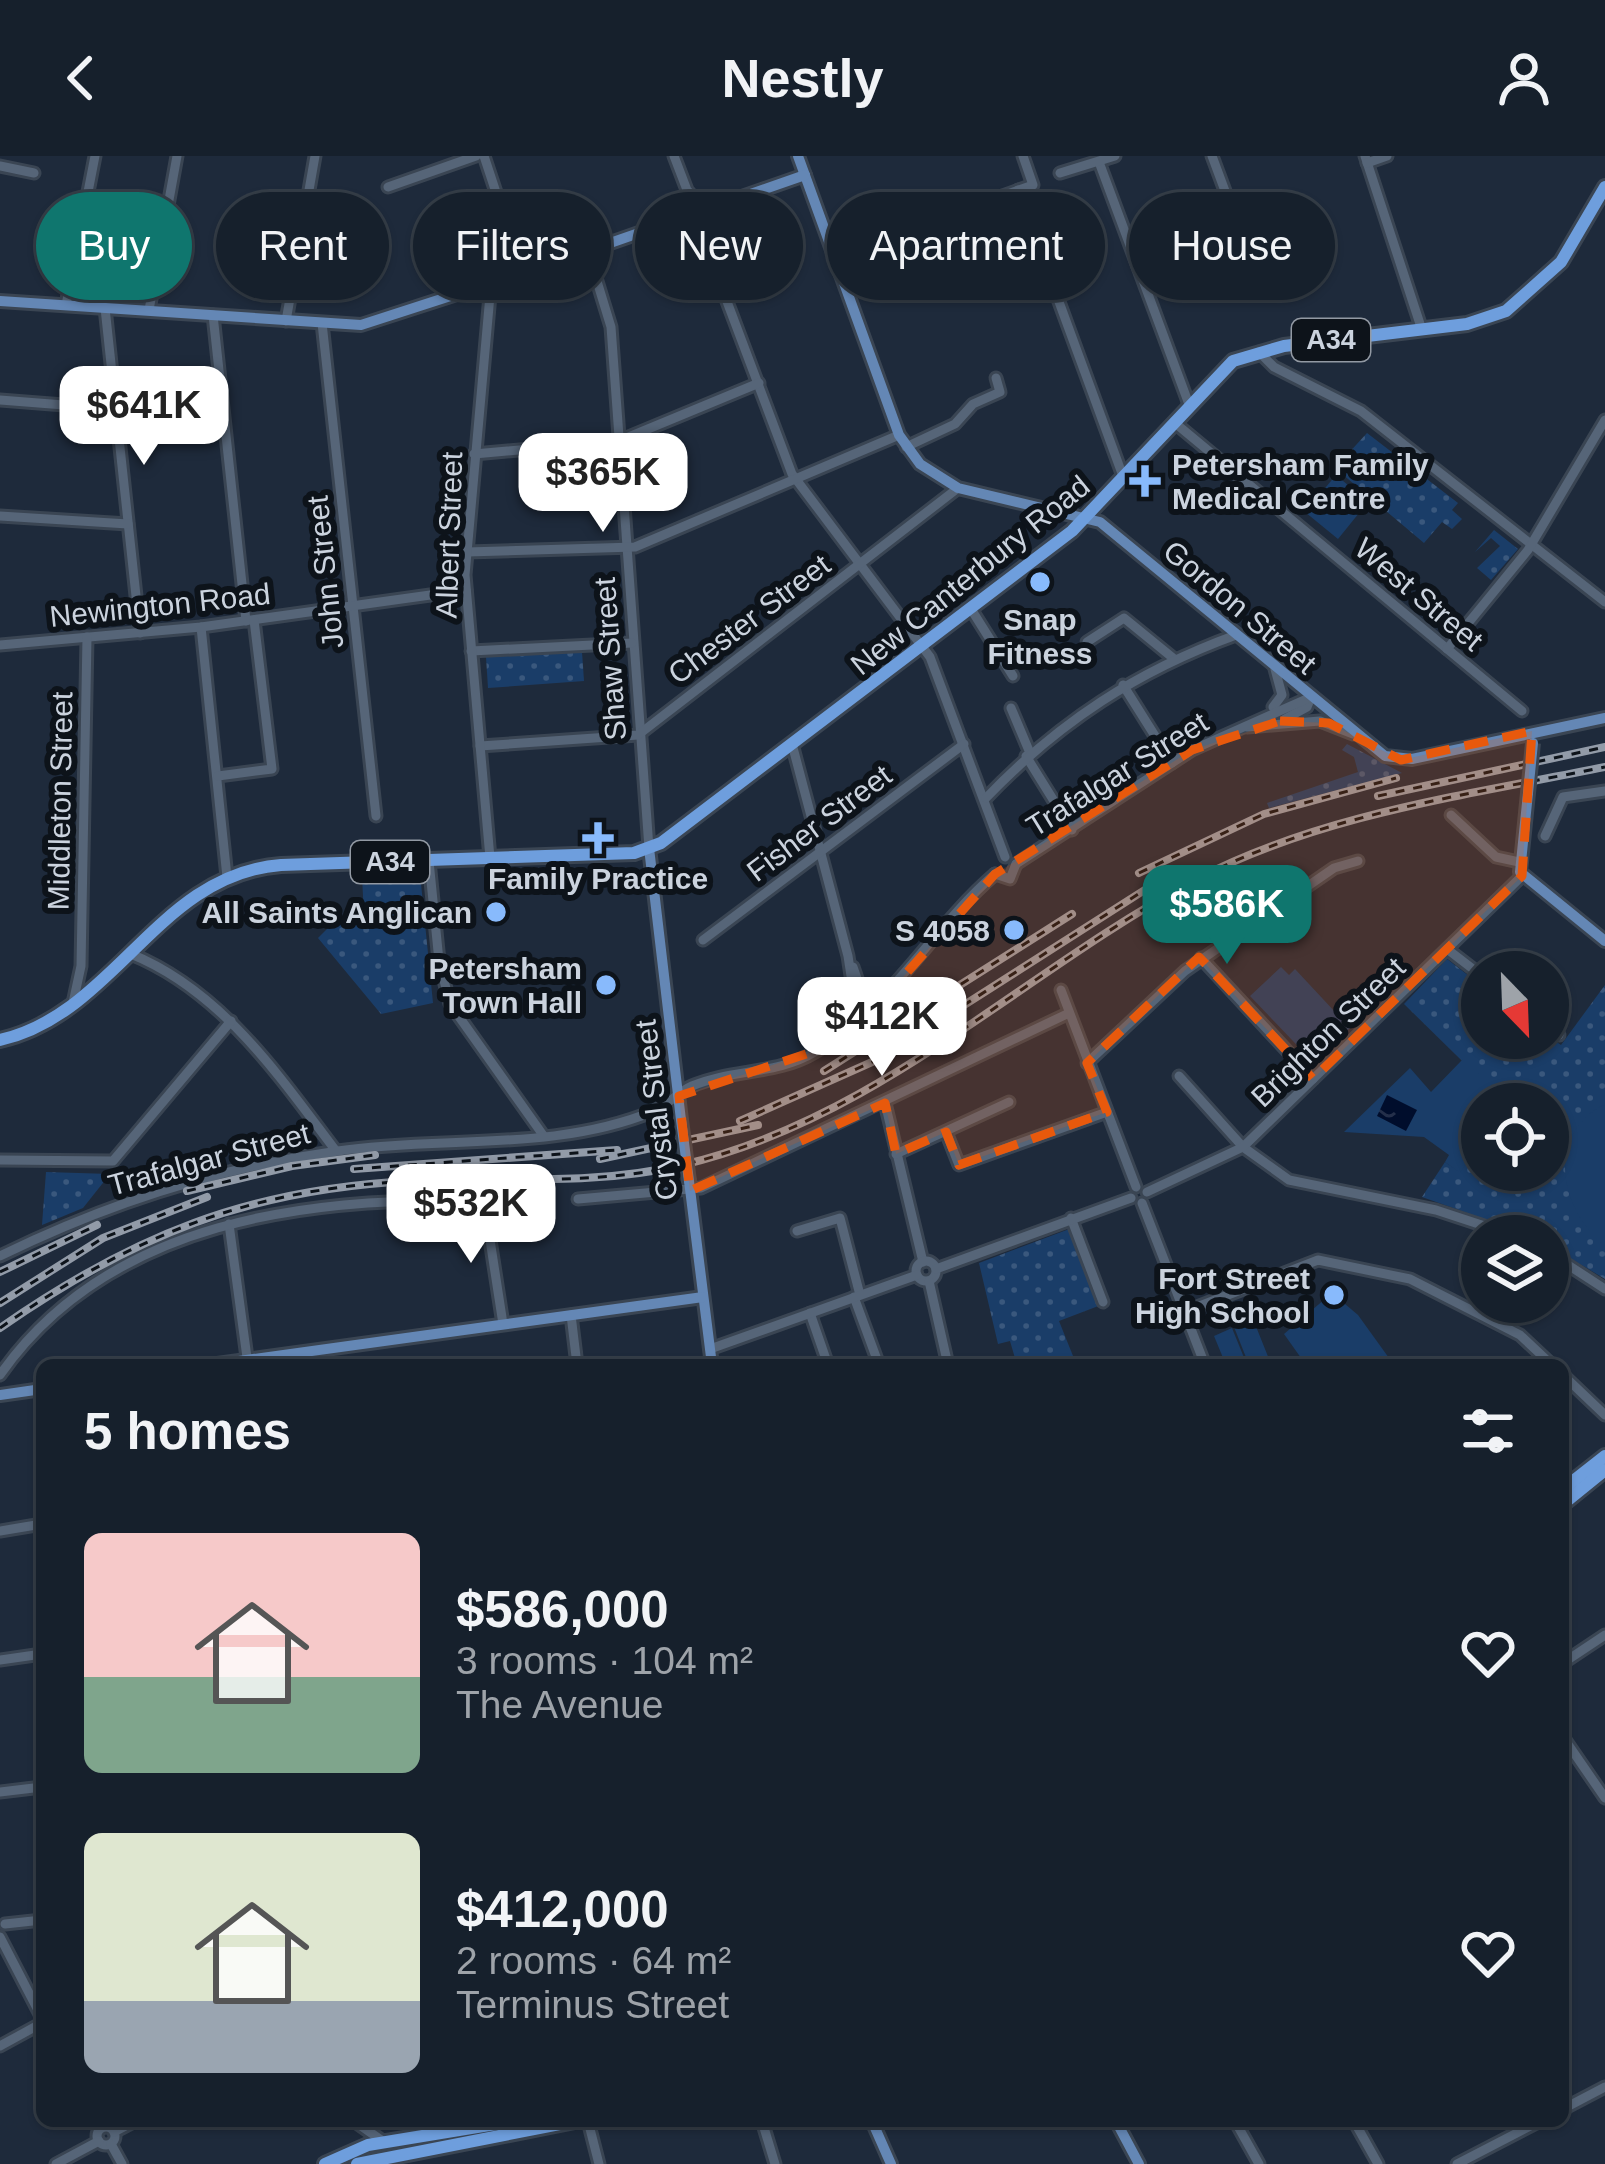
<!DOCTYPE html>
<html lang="en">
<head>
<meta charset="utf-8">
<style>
  body { margin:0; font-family:Helvetica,sans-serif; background:#232d38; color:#f1f3f6; height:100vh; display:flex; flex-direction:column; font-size:45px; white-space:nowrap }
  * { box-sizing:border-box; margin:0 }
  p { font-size:39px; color:#9ea3a9 }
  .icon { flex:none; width:66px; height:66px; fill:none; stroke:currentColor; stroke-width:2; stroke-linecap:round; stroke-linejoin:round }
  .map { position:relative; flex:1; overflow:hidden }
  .panel { position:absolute; left:36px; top:1203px; width:1533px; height:768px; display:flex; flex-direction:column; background:#16202c; border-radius:18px; box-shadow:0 3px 9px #0004,0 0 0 3px #353e48 }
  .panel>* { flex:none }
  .banner { position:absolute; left:36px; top:36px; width:1533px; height:108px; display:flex; gap:24px }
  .needle { width:78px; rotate:157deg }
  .buttons { position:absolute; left:1461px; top:795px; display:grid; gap:24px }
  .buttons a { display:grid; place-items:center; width:108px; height:108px; border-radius:50%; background:#16202c; box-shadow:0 3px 9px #0004,0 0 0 3px #353e48; font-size:60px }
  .price { position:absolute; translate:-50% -102px; padding:0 27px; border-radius:24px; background:#fff; color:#222; font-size:39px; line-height:78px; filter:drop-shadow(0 3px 6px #0008) }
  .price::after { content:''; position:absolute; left:50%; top:72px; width:36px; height:27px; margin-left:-18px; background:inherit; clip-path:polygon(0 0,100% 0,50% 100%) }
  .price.active { background:#0f766e; color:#fff }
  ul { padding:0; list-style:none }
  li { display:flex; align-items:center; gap:36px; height:300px; padding:0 48px }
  li span { display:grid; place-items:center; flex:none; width:336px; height:240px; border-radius:18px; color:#555 }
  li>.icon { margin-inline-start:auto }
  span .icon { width:144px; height:144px; fill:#fffc; stroke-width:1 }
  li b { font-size:51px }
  h2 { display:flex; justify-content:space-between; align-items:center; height:144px; padding:0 48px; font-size:51px }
  .pill { padding:0 42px; border-radius:54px; background:#16202c; box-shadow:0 3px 9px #0004,0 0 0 3px #353e48; font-size:42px; line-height:108px }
  .pill.active { background:#0f766e; color:#fff }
  header { display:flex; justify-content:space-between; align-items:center; height:156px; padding:0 48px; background:#16202c; font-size:54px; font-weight:700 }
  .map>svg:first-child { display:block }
</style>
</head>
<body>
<header><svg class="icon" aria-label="back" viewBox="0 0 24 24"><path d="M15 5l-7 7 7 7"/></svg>Nestly<svg class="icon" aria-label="person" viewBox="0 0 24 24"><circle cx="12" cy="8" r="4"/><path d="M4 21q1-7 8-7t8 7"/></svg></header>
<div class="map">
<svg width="1605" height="2008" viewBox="0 0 1605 2008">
  <defs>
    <pattern id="grass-dots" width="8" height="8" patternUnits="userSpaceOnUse" patternTransform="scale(3)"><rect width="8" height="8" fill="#1a3d68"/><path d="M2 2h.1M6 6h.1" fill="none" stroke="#3a587d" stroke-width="1.8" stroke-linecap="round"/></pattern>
    <pattern id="water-ripples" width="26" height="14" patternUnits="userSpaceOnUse" patternTransform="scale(3)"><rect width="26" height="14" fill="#000d2c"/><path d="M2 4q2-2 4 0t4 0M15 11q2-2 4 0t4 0" fill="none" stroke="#242f4a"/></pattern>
  </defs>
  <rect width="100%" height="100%" fill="#1e2a3b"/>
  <g fill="url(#grass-dots)">
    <path d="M1367,277L1458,347L1452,354L1462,363L1452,373L1442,366L1424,387L1335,312Z"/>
    <path d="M1494,374L1518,393L1491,424L1477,412L1500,390L1491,382L1475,396Z"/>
    <path d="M582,496L584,525L488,532L486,501Z"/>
    <path d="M1347,588L1402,617L1269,652L1267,647L1358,616L1354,601L1342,594Z"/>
    <path d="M420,718L433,847L381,858L318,782L334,766L364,760L362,720Z"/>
    <path d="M1447,803L1482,830V882L1548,880L1561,889L1605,829V1123L1548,1089V1080H1532L1422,1041L1445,1006L1460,1016L1482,984V1014H1548V948H1506L1404,848Z"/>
    <path d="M46,1016L110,1018L83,1052L42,1069Z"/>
    <path d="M1072,1072L1101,1149L1059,1165L1075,1205L1017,1209L1010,1185L998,1188L979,1107Z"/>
  </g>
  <g fill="#1a3d68">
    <path d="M1336,319L1368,346L1338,383L1305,356Z"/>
    <path d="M1281,811L1289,819L1295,813L1350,872L1314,907L1250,840Z"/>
    <path d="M1463,903L1508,945L1482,948V984L1460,1017L1445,1006L1449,999L1424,981L1344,976L1410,912L1431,936Z"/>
    <path d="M1605,948V1090C1560,1054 1544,979 1605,948Z"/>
    <path d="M1332,1137L1358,1159L1394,1209H1306L1284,1178Z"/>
    <path d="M1253,1163L1269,1203L1249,1209L1234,1171Z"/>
    <path d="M1232,1172L1247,1209H1226L1214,1180Z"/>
  </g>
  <path fill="url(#water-ripples)" d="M1387,939L1417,954L1406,975L1377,960Z"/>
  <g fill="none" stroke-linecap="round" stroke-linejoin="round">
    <defs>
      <g id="minor">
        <path d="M484,0L523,118"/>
        <path d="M674,0L687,34L704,54"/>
        <path d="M1212,0L1247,94L1272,85"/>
        <path d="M1365,0L1422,174"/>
        <path d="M1099,6L1190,251"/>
        <path d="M1367,7L1387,0"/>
        <path d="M0,10L34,17"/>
        <path d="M1060,17L1115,0"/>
        <path d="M388,31L476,0"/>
        <path d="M1018,34L1124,323"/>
        <path d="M694,58L792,318L930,501L1005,701"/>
        <path d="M589,99L611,171L649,692"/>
        <path d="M834,100L1033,29L1023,0"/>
        <path d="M66,149L95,0"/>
        <path d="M105,152L140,477"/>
        <path d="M149,154L177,0"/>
        <path d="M213,159L246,465"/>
        <path d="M286,165L315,0"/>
        <path d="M322,167L376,660"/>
        <path d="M1259,196L1274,211L1361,255L1605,446"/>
        <path d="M0,244L115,253"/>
        <path d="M1175,267L1522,555"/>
        <path d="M906,291L955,268L973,248L1000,236L996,222"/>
        <path d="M474,298L619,285L759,227"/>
        <path d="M0,360L128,368"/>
        <path d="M467,396L635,391L899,279"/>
        <path d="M971,453L1013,520"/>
        <path d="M201,471L227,721"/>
        <path d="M1087,486L1124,462L1173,502"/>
        <path d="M0,489L201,471L466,434"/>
        <path d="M1447,493L1528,394L1605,264"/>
        <path d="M471,495L632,487"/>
        <path d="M1123,529L1172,607"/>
        <path d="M1273,551L1282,539L1275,513"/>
        <path d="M1011,552L1030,597"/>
        <path d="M1285,563L1307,551L1311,541"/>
        <path d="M1247,571L1320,565L1353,578"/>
        <path d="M792,588L848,800L858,866"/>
        <path d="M480,590L638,579L958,332"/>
        <path d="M1026,600L1072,674"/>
        <path d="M218,620L272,613L254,464"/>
        <path d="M986,642C1059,566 1137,515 1236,479"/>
        <path d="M1451,659L1496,701L1519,706"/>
        <path d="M1545,680L1563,641L1605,635"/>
        <path d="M490,702L465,419L491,128"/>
        <path d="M429,705L439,805L450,848L543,979"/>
        <path d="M1016,708L1192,594L1311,541"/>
        <path d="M995,718L1010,723L1016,708"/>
        <path d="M703,784L964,588"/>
        <path d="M1447,793L1482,820"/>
        <path d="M131,798C222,835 279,920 336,995"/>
        <path d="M1201,802L1313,923"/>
        <path d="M853,811L864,843L877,849"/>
        <path d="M1061,834L1136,1031"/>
        <path d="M73,847L81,810L87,481"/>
        <path d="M1548,871L1559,879"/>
        <path d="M1087,907L1185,815L1334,712L1358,705"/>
        <path d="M1179,920L1243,991L1289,1024L1436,1054L1515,1080"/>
        <path d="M885,947L923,1106"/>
        <path d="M946,976L959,1009L1107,956"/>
        <path d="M896,998L1009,946"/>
        <path d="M0,1004L113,1005L231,865"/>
        <path d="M1147,1036L1243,991L1522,720"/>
        <path d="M578,1043L701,1032L1067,858"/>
        <path d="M1142,1047L1205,1209"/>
        <path d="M1071,1062L1103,1146"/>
        <path d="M229,1068L248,1209"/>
        <path d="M797,1075L840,1062L860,1139"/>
        <path d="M1548,1096L1605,1133"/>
        <path d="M0,1100C106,1048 221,1011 338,995C442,980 555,996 654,955C668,949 678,936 692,930C731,913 777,919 815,896C891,852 930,774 995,718"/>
        <circle cx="926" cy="1115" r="10"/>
        <path d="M936,1113L1131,1042"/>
        <path d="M929,1125L948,1209"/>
        <path d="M854,1141L879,1209"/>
        <path d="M1184,1156L1318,1104L1410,1123L1520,1179L1552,1209"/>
        <path d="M810,1157L828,1209"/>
        <path d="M571,1159L577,1209"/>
        <path d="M710,1193L917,1119"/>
        <path d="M0,1219C108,1064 310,1040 484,1045L503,1168"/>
        <path d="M1563,1219L1605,1259"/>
        <path d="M0,1375L42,1368"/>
        <path d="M0,1504L42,1498"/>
        <path d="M1563,1507L1605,1479"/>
        <path d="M1563,1581L1605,1642"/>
        <path d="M0,1636L42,1631"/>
        <path d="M5,1768L42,1764"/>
        <path d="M0,1781L42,1862"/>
        <path d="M0,1890L42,1867"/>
        <path d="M1563,1953L1605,1931"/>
        <path d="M354,1965L384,1986"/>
        <path d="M588,1965L599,2008"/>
        <path d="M762,1965L775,2008"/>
        <path d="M1235,1965L1259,2008"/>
        <path d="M1354,1965L1378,2008"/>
        <circle cx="106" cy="1980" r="9"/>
        <path d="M114,1976L135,1965"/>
        <path d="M111,1988L122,2008"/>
        <path d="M56,2008L99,1985"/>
        <path d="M1457,2008L1540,1965"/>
      </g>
      <g id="major">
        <path d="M798,0L899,279L920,308L958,332L1100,366L1385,600L1412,603L1605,562"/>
        <path d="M0,145L361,169L568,102L581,97L584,87L593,93L805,19"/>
        <path d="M1528,637L1520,716L1605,785"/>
        <path d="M649,692L681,964"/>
        <path d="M689,1025L712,1209"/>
        <path d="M210,1209L703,1141"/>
        <path d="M0,1239L42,1233"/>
        <path d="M872,1965L891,2008"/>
        <path d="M1116,1965L1139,2008"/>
      </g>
      <g id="highway">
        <path d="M0,884C115,858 158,718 281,709L634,697L661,687L1072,375L1233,205L1284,190L1467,168L1506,155L1561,106L1605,31"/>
        <path d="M1563,1333L1605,1300"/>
        <path d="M1563,1348L1605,1314"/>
        <path d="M325,2008L368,1989L514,1965"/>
        <path d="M357,2008L575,1965"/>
      </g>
    </defs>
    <use href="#minor" stroke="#3a4553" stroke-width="15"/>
    <use href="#major" stroke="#3a4553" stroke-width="16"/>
    <use href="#highway" stroke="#3a4553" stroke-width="18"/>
    <use href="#minor" stroke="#566578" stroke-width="9"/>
    <use href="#major" stroke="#6487b5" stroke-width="10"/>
    <use href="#highway" stroke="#6e9edd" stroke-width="12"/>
    <defs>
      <g id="rail">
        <path d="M1378,640L1605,591"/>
        <path d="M1139,717L1264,658L1396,622"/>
        <path d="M824,915L1072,758"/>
        <path d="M740,965L881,902L1165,721"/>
        <path d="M600,1003L758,969"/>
        <path d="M354,1013L617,994"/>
        <path d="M187,1035L292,1010L375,999"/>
        <path d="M0,1116L97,1069"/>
        <path d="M0,1147L103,1082L207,1041"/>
        <path d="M0,1172C132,1080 248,1033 411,1025C501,1021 594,1030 682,1009C879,963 1022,816 1195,724C1321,658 1468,639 1605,611"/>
      </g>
    </defs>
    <use href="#rail" stroke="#929ba8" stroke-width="8"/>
    <use href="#rail" stroke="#0d131a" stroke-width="3" stroke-dasharray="9" stroke-linecap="butt"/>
    <defs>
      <g id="major-bridge">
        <path d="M1528,637L1533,587"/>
        <path d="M681,964L689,1025"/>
      </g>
    </defs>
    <use href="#major-bridge" stroke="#3a4553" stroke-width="16" stroke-linecap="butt"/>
    <use href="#major-bridge" stroke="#6487b5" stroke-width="10"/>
  </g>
  <path fill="#e8590c" fill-opacity="0.2" stroke="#e8590c" stroke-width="9" stroke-dasharray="24 15" stroke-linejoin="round" d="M1280,565L1329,567L1401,604L1532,575L1522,720L1313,923L1199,801L1087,907L1107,956L959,1009L946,976L896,998L885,947L690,1035L679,940L818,894L878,849L995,718L1192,594Z"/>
  <g fill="#88bafc" stroke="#0d131a" stroke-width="4.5">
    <path d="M1139 307h12v12h12v12h-12v12h-12v-12h-12v-12h12z"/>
    <circle cx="1040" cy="426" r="12"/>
    <path d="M592 664h12v12h12v12h-12v12h-12v-12h-12v-12h12z"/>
    <circle cx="496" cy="756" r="12"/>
    <circle cx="1014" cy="774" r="12"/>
    <circle cx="606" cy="829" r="12"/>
    <circle cx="1334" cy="1139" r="12"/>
  </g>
  <g text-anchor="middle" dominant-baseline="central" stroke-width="12" stroke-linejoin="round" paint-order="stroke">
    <g fill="#0d131a" stroke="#9299a3" stroke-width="3">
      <rect x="1292" y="163" width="78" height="42" rx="9"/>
      <rect x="351" y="685" width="78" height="42" rx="9"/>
    </g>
    <g font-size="27" font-weight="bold" fill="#cbd3de">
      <text x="1331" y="184">A34</text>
      <text x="390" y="706">A34</text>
    </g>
    <g font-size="30" font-weight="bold" fill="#cbd3de" stroke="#0d131a" text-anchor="end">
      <text x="1172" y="308" text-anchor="start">Petersham Family<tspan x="1172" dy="34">Medical Centre</tspan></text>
      <text x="1040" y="463" text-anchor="middle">Snap<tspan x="1040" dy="34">Fitness</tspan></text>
      <text x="598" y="722" text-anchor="middle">Family Practice</text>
      <text x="472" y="756">All Saints Anglican</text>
      <text x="990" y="774">S 4058</text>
      <text x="582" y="812">Petersham<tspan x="582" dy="34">Town Hall</tspan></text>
      <text x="1310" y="1122">Fort Street<tspan x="1310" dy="34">High School</tspan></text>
    </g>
    <g font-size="30" fill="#cbd3de" stroke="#0d131a">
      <text transform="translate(449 379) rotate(-88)">Albert Street</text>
      <text transform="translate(325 416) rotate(-96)">John Street</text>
      <text transform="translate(970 419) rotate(-39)">New Canterbury Road</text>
      <text transform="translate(1419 438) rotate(40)">West Street</text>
      <text transform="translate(160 449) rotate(-6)">Newington Road</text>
      <text transform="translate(1240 451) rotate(40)">Gordon Street</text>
      <text transform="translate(749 463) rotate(-37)">Chester Street</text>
      <text transform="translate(610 503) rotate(-94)">Shaw Street</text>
      <text transform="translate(1117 618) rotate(-32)">Trafalgar Street</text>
      <text transform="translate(60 645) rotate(-89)">Middleton Street</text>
      <text transform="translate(819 667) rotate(-37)">Fisher Street</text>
      <text transform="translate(1328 876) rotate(-44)">Brighton Street</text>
      <text transform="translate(656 954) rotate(-97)">Crystal Street</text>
      <text transform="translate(209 1003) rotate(-15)">Trafalgar Street</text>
    </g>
  </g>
</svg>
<div class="buttons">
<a><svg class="needle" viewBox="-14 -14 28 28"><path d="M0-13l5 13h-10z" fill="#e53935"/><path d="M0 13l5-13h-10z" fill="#9ea3a9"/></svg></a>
<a><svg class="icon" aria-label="locate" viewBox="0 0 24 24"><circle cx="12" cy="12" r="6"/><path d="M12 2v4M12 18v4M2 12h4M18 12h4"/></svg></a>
<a><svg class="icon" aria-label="layers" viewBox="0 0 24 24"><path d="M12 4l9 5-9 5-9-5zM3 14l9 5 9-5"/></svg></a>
</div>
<b class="price" style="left:144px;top:312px">$641K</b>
<b class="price" style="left:603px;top:379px">$365K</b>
<b class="price active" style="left:1227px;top:811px">$586K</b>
<b class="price" style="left:882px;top:923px">$412K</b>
<b class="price" style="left:471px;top:1110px">$532K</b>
<div class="banner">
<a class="pill active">Buy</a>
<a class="pill">Rent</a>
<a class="pill">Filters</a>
<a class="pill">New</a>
<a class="pill">Apartment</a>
<a class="pill">House</a>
</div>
<section class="panel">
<h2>5 homes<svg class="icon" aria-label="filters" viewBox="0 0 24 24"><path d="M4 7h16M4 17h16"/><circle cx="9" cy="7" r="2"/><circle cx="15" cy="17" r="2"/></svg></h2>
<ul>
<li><span style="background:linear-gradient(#f6c9c9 60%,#7fa58c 0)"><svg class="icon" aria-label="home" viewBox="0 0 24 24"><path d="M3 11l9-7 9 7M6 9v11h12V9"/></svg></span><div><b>$586,000</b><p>3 rooms · 104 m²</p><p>The Avenue</p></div><svg class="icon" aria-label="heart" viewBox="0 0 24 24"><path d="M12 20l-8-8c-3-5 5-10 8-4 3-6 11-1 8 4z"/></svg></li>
<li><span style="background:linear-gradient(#dfe7d0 70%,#9aa5b1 0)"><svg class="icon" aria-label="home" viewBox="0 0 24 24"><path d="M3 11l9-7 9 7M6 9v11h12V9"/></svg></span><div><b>$412,000</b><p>2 rooms · 64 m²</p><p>Terminus Street</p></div><svg class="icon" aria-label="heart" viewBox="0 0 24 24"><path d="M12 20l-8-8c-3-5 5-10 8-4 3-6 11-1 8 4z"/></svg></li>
</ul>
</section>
</div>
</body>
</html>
